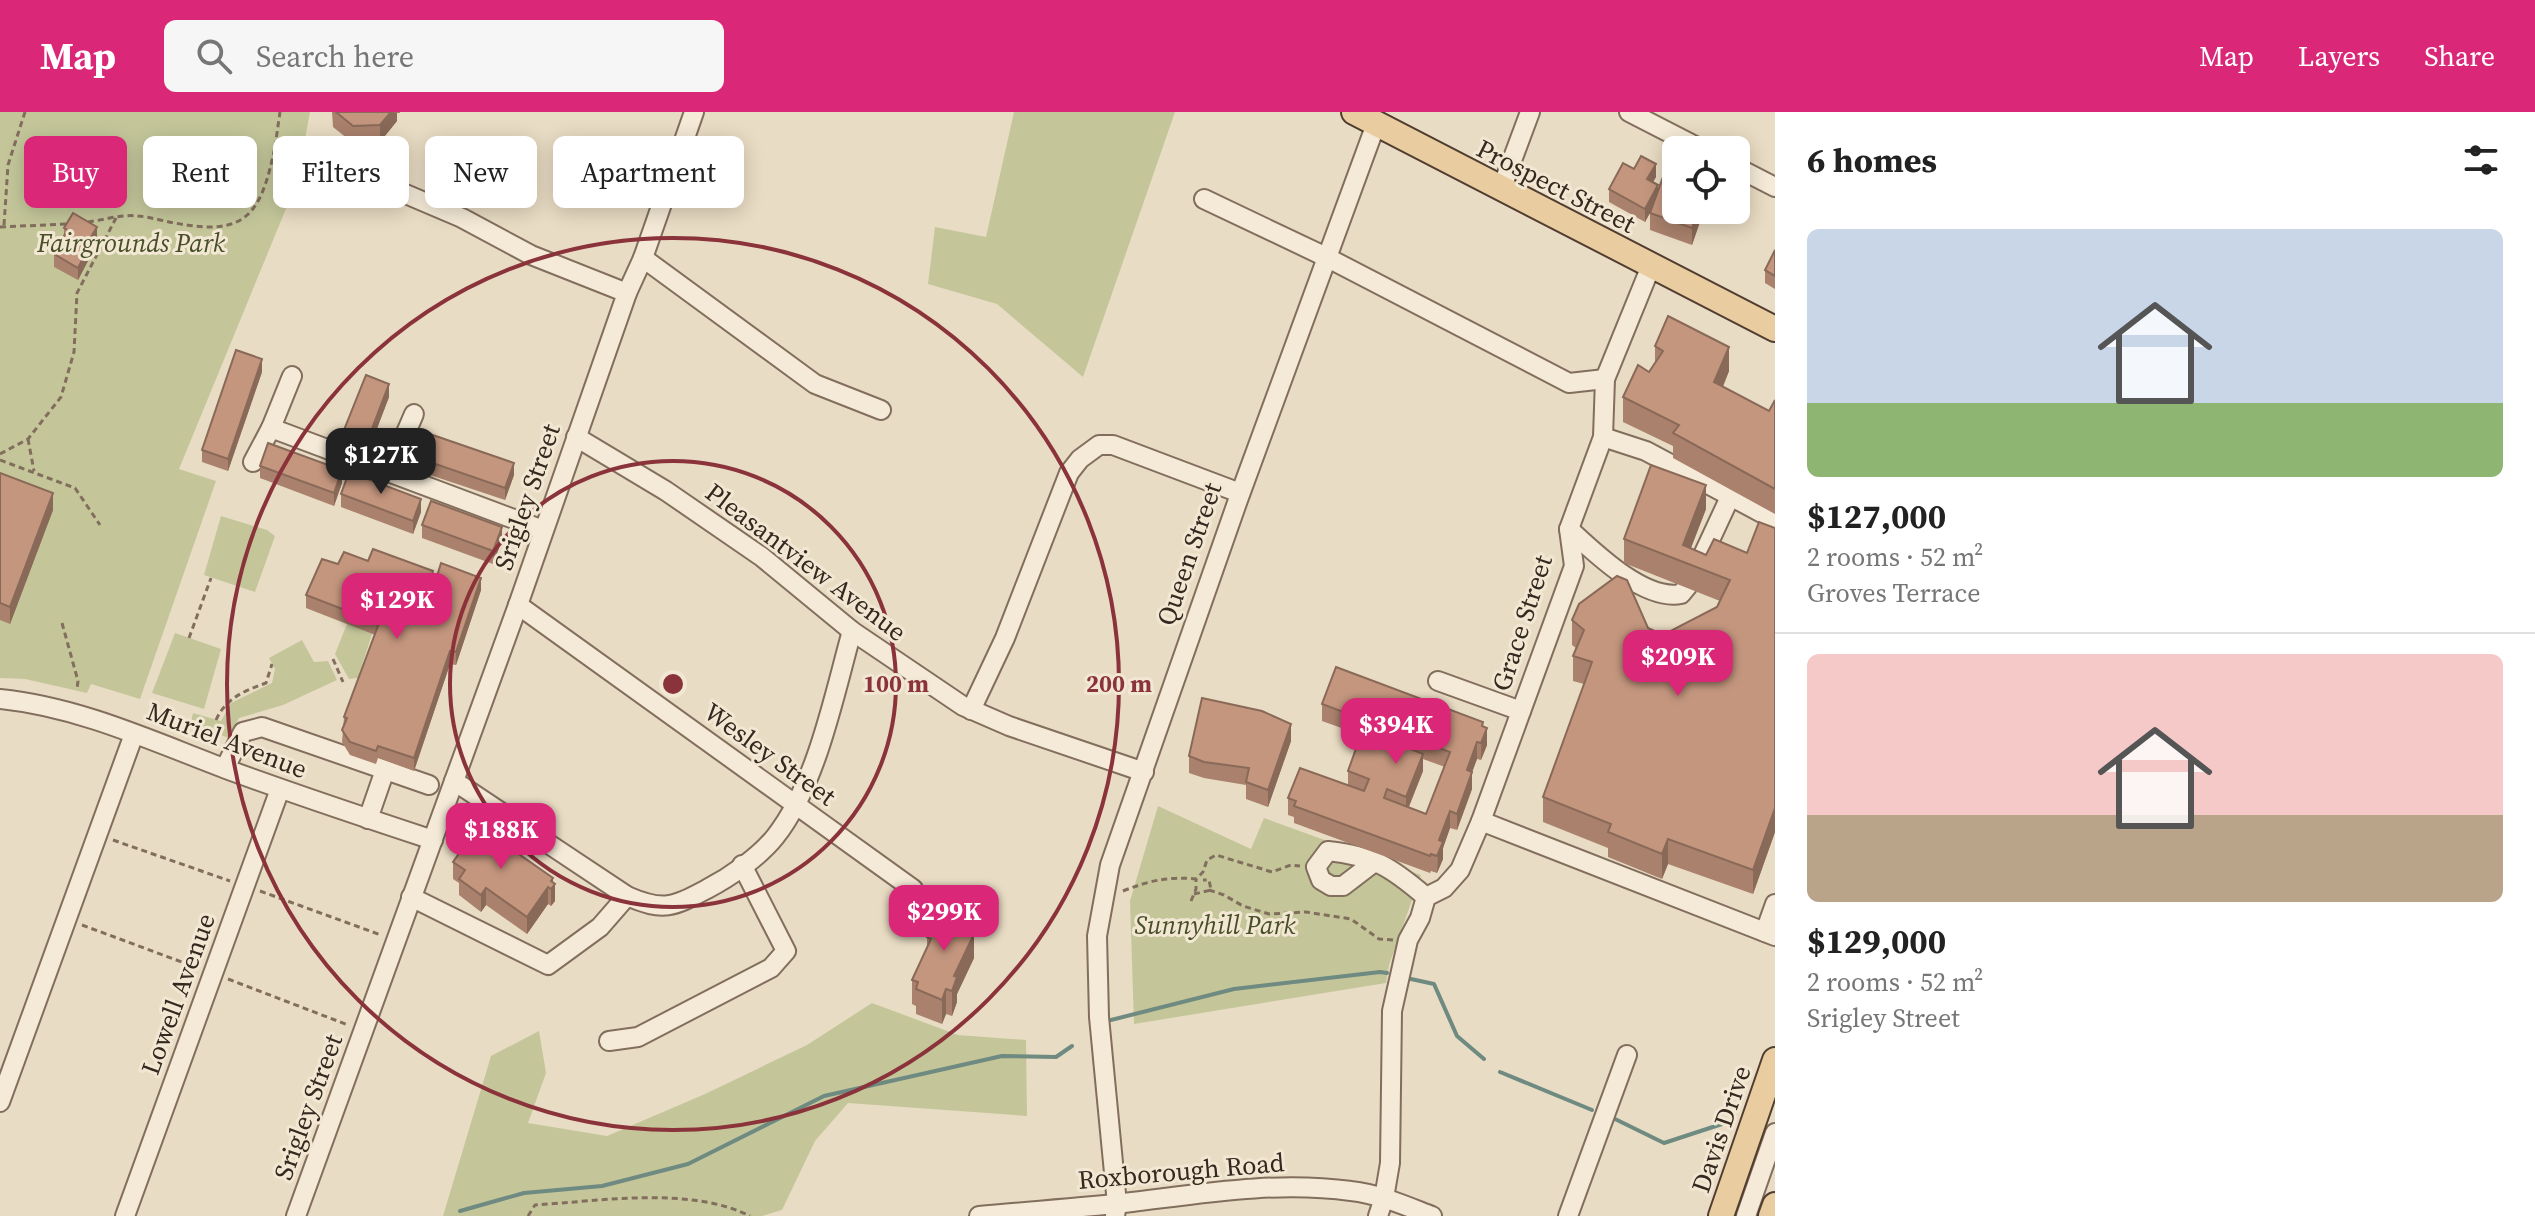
<!DOCTYPE html>
<html lang="en">
<head>
<meta charset="utf-8">
<style>
  body { margin:0; font-family:"Source Serif 4",serif; background:#f6f6f6; color:#222; height:100vh; display:flex; flex-direction:column; font-size:30px; white-space:nowrap }
  * { box-sizing:border-box; margin:0 }
  p { font-size:26px; color:#767676 }
  .icon { flex:none; width:44px; height:44px; fill:none; stroke:currentColor; stroke-width:2; stroke-linecap:round; stroke-linejoin:round }
  .map { position:relative; flex:1; overflow:hidden }
  .sheet { display:flex; flex-direction:column; background:#fff; width:760px }
  .sheet>* { flex:none }
  .guide { position:absolute; left:24px; top:24px; width:760px; height:72px; display:flex; gap:16px }
  .tools { position:absolute; left:1662px; top:24px; display:grid; gap:16px }
  .tools a { display:grid; place-items:center; width:88px; height:88px; border-radius:12px; background:#fff; box-shadow:0 4px 20px #0003; font-size:40px }
  .price { position:absolute; translate:-50% -68px; padding:0 18px; border-radius:16px; background:#db2777; color:#fff; font-size:26px; line-height:52px; filter:drop-shadow(0 2px 4px #0008) }
  .price::after { content:''; position:absolute; left:50%; top:48px; width:24px; height:18px; margin-left:-12px; background:inherit; clip-path:polygon(0 0,100% 0,50% 100%) }
  .price.selected { background:#222; color:#fff }
  ul { padding:0; list-style:none }
  li { display:grid; align-content:center; gap:16px; height:424px; padding:0 32px }
  li+li { border-top:2px solid #e0e0e0 }
  li span { display:grid; place-items:center; height:248px; border-radius:12px; color:#555 }
  li>.icon { margin-inline-start:auto }
  span .icon { width:144px; height:144px; fill:#fffc; stroke-width:1 }
  li b { font-size:34px }
  h2 { display:flex; justify-content:space-between; align-items:center; height:96px; padding:0 32px; font-size:34px }
  .pill { padding:0 28px; border-radius:12px; background:#fff; box-shadow:0 4px 20px #0003; font-size:28px; line-height:72px }
  .pill.selected { background:#db2777; color:#fff }
  header { display:flex; align-items:center; gap:48px; box-sizing:border-box; height:112px; padding:0 40px; background:#db2777; color:#fff }
  header strong { font-size:38px }
  nav { display:flex; gap:44px; margin-inline-start:auto; font-size:28px }
  .search { width:560px; height:72px; background:#f6f6f6; display:flex; align-items:center; gap:20px; box-sizing:border-box; padding:0 28px; border-radius:12px; color:#767676; font-size:30px }
  main { display:flex; flex:1; min-height:0 }
  .map>svg:first-child { display:block }
</style>
</head>
<body>
<header>
<strong>Map</strong>
<div class="search"><svg class="icon" aria-label="search" viewBox="0 0 24 24"><circle cx="10" cy="10" r="6"/><path d="M15 15l6 6"/></svg>Search here</div>
<nav><a>Map</a><a>Layers</a><a>Share</a></nav>
</header>
<main>
<div class="map">
<svg width="1775" height="1104" viewBox="0 0 1775 1104">
  <rect width="100%" height="100%" fill="#e9dcc4"/>
  <g fill="#c4c69a">
    <path d="M0,0H310L297,70L179,357L216,369L140,587L91,572L87,581L25,567L0,566Z"/>
    <path d="M1014,0H1175L1083,265L997,192L928,172L935,115L986,125Z"/>
    <path d="M221,404L267,418L275,424L255,480L204,463Z"/>
    <path d="M347,512L372,522L358,566L349,567L335,542Z"/>
    <path d="M175,521L221,537L204,597L152,581Z"/>
    <path d="M302,528L314,550L328,549L337,568L283,593L239,606L228,626L191,610L193,601L221,609L231,591L272,571L275,557L269,546Z"/>
    <path d="M1158,694L1251,737L1264,706L1421,763L1389,853L1386,871L1134,912L1130,789Z"/>
    <path d="M872,891L958,923L1026,928L1027,1004L848,991L815,1029L782,1098L762,1104H443L491,944L539,919L546,961L528,1011L607,1024L705,982L807,933Z"/>
  </g>
  <g fill="none" stroke-linecap="round" stroke-linejoin="round">
    <g stroke="#6e8a81" stroke-width="4">
      <path d="M1411,867L1434,872L1457,924L1484,947"/>
      <path d="M1111,908L1234,877L1380,860L1387,861"/>
      <path d="M1500,960L1592,998"/>
      <path d="M1613,1006L1664,1031L1722,1012"/>
      <path d="M460,1099L524,1081L602,1074L688,1052L824,984L1002,944L1056,945L1072,934"/>
    </g>
    <defs>
      <g id="minor">
        <path d="M1629,0L1703,38"/>
        <path d="M328,49L462,106L531,143L627,181"/>
        <path d="M1736,55L1775,75"/>
        <path d="M1501,78L1530,0"/>
        <path d="M1204,87L1326,145L1569,271L1605,267"/>
        <path d="M643,146L815,272L881,298"/>
        <path d="M271,316L543,418"/>
        <path d="M576,325L666,379L762,445L852,519L963,594L1009,614L1144,660"/>
        <path d="M1603,325L1646,339L1775,408"/>
        <path d="M253,350L271,316L292,264"/>
        <path d="M389,360L414,302"/>
        <path d="M1569,417C1595,441 1644,489 1681,482L1690,471L1730,385"/>
        <path d="M518,493L913,777"/>
        <path d="M1438,569L1521,599"/>
        <path d="M0,587C79,595 152,629 226,657C294,682 363,705 433,728"/>
        <path d="M971,598L1005,526L1069,361L1080,347L1099,333H1113L1240,381"/>
        <path d="M225,656L243,620L262,615L429,673"/>
        <path d="M454,669L627,784C664,800 673,795 707,777C730,765 759,745 775,725C817,672 834,583 852,519"/>
        <path d="M368,707L385,658"/>
        <path d="M1481,709L1775,824"/>
        <path d="M1377,748L1343,774H1331L1321,768L1316,755L1328,739C1374,744 1391,755 1426,785"/>
        <path d="M411,785L548,853L600,815L627,784"/>
        <path d="M1765,820L1775,792"/>
        <path d="M609,929L638,925L771,856L786,839L742,753"/>
        <path d="M0,990L134,622"/>
        <path d="M125,1104L280,677"/>
        <path d="M296,1104L518,493L627,181L643,146L694,0"/>
        <path d="M979,1104C1030,1099 1081,1096 1132,1090C1205,1081 1277,1069 1351,1079C1379,1082 1406,1094 1432,1104"/>
        <path d="M1115,1104L1117,1092L1099,905L1097,824L1110,753L1238,388L1376,12"/>
        <path d="M1378,1104L1384,1086L1390,1051L1392,899L1408,828L1420,806L1426,785L1444,776L1460,758L1481,709L1574,454L1569,417L1603,325L1605,267L1651,154"/>
        <path d="M1568,1104L1627,943"/>
        <path d="M1746,1104L1775,1021"/>
      </g>
      <g id="major">
        <path d="M1354,0L1775,217"/>
        <path d="M1721,1104L1775,948"/>
        <path d="M1771,1104L1775,1093"/>
      </g>
    </defs>
    <use href="#minor" stroke="#826e5d" stroke-width="22"/>
    <use href="#major" stroke="#503d30" stroke-width="28"/>
    <g stroke="#826e5d" stroke-width="3" stroke-dasharray="6 4" stroke-linecap="butt">
      <path d="M275,35L280,0"/>
      <path d="M88,110C103,108 122,102 138,104C150,105 163,109 175,111C247,125 261,102 275,35L314,45"/>
      <path d="M4,113L8,53L25,0"/>
      <path d="M0,115L68,112"/>
      <path d="M28,327L34,359"/>
      <path d="M0,342L28,327L61,285L74,240L77,181L116,106"/>
      <path d="M0,348L75,376L100,413"/>
      <path d="M62,511L78,569L77,577"/>
      <path d="M189,526L211,466"/>
      <path d="M333,547L343,570"/>
      <path d="M216,608C226,586 244,579 266,571L272,552"/>
      <path d="M113,728L230,769"/>
      <path d="M1209,778L1224,783L1243,794L1269,802L1306,800L1351,807L1379,827L1393,828"/>
      <path d="M260,779L381,823"/>
      <path d="M1123,779C1148,769 1169,764 1196,767L1203,760L1207,748L1216,743L1272,760L1291,753L1300,754"/>
      <path d="M1194,782L1211,778L1209,768H1203"/>
      <path d="M1191,789L1196,777V767"/>
      <path d="M82,813L198,856"/>
      <path d="M228,867L348,913"/>
      <path d="M528,1104L535,1093C600,1089 690,1074 750,1104"/>
    </g>
    <use href="#minor" stroke="#f5ead7" stroke-width="18"/>
    <use href="#major" stroke="#e9cda0" stroke-width="24"/>
  </g>
  <g fill="#a9816c" fill-rule="evenodd">
    <path d="M332,0H400V1H397V9L380,30L353,31L333,15Z"/>
    <path d="M1634,57L1656,65L1653,70L1676,98H1704L1692,133L1650,118V101L1645,110L1609,90V77Z"/>
    <path d="M64,116L97,128L89,140V147L78,168L54,155V142L64,123Z"/>
    <path d="M1775,138V177L1765,171V158Z"/>
    <path d="M1655,234L1729,259L1723,275L1769,299L1775,288V402L1673,346V334L1623,310V285L1649,260L1655,250Z"/>
    <path d="M262,260L228,359L202,350V338Z"/>
    <path d="M389,285L368,340L344,330V318Z"/>
    <path d="M418,346L514,363L505,388L418,359Z"/>
    <path d="M260,354L342,371L334,394L260,366Z"/>
    <path d="M0,361L53,398L10,512L0,508Z"/>
    <path d="M341,382L421,400L413,422L341,395Z"/>
    <path d="M1706,397L1691,436L1706,443L1747,441L1775,416V720L1753,782L1668,752L1662,767L1608,745V736L1543,710V685L1584,572L1573,569V544L1576,536L1572,533V508L1648,516L1663,523L1717,495L1720,489L1624,451V427Z"/>
    <path d="M422,413L502,428L493,452L422,426Z"/>
    <path d="M368,449L433,463L481,478L456,553L450,552L414,659L378,646L376,652L350,643L342,630L344,605L375,523L306,496V483L338,452Z"/>
    <path d="M1322,592L1483,614L1487,633L1481,648L1477,647L1472,660V677L1457,718L1450,716L1443,736V747L1437,761L1431,759L1430,761L1294,711V705L1288,703V686L1348,673V659L1361,623L1322,609ZM1423,647L1445,655L1426,702L1409,695L1423,659Z"/>
    <path d="M1291,629L1268,695L1246,687V673L1204,666L1189,661V644Z"/>
    <path d="M475,719L490,721L553,770L555,789L551,794L548,792L527,822L486,793L481,800L459,783V771L453,767V750L466,732V724Z"/>
    <path d="M973,821L974,846L957,882V890L952,904L946,902L942,912L916,902V894L912,892V868L927,836V825Z"/>
  </g>
  <g fill="#896958">
    <path d="M391,0L400,1H397V9L380,30V13Z"/>
    <path d="M1656,52V65L1647,80V67Z"/>
    <path d="M1658,73V86L1645,110V97Z"/>
    <path d="M1698,98H1704L1692,133V116Z"/>
    <path d="M97,115V128L89,140V147L78,168V156L86,133Z"/>
    <path d="M1729,235V259L1714,295V270Z"/>
    <path d="M262,247V260L228,359V347Z"/>
    <path d="M389,272V285L368,340V327Z"/>
    <path d="M514,351V363L505,388V376Z"/>
    <path d="M342,358V371L334,394V381Z"/>
    <path d="M1706,373V397L1685,451L1683,433Z"/>
    <path d="M53,381V398L10,512V495Z"/>
    <path d="M421,387V400L413,422V409Z"/>
    <path d="M502,415V428L493,452V439Z"/>
    <path d="M481,466V478L456,553V540Z"/>
    <path d="M450,539V552L414,659V646Z"/>
    <path d="M1483,610V626L1487,616V633L1481,648L1482,614Z"/>
    <path d="M1291,612V629L1268,695V678Z"/>
    <path d="M1477,630V647L1467,674V658Z"/>
    <path d="M1423,642V659L1406,701V685Z"/>
    <path d="M1472,660V677L1457,718V702Z"/>
    <path d="M1775,696V720L1753,782V758Z"/>
    <path d="M1450,699V716L1443,736V747L1437,761L1439,728Z"/>
    <path d="M1668,727V752L1662,767V742Z"/>
    <path d="M553,766V775L555,772V789L551,794V769Z"/>
    <path d="M548,775V792L527,822V805Z"/>
    <path d="M486,776V793L481,800V783Z"/>
    <path d="M973,806V825L974,822V846L957,882V890L952,904V879L954,864L967,819Z"/>
    <path d="M946,877V902L942,912V888Z"/>
  </g>
  <g fill="#c4967e" stroke="#896958" stroke-width="2" fill-rule="evenodd">
    <path d="M336,0H391L380,13L353,14Z"/>
    <path d="M1697,28L1720,36V38H1693Z"/>
    <path d="M1641,44L1656,52L1647,67L1658,73L1645,97L1609,77L1623,51L1634,57Z"/>
    <path d="M1667,54L1676,57V98H1698L1692,116L1650,101Z"/>
    <path d="M73,101L97,115L86,133L89,135L78,156L54,142L65,122L69,124L71,120L64,116Z"/>
    <path d="M1775,138V164L1765,158Z"/>
    <path d="M1668,204L1729,235L1714,270L1769,299L1775,288V377L1673,321L1679,313L1623,285L1638,253L1649,260L1663,239L1655,234Z"/>
    <path d="M236,238L262,247L228,347L202,338Z"/>
    <path d="M366,263L389,272L368,327L344,318Z"/>
    <path d="M427,321L514,351L505,376L418,346Z"/>
    <path d="M268,331L342,358L334,381L260,354Z"/>
    <path d="M1651,353L1706,373L1683,433L1706,443L1714,427L1747,441L1759,410L1775,416V696L1753,758L1668,727L1662,742L1608,720L1611,712L1543,685L1592,550L1573,544L1584,518L1572,508L1579,492L1617,464L1627,468L1648,516L1663,523L1717,495L1730,468L1624,427Z"/>
    <path d="M349,360L421,387L413,409L341,382Z"/>
    <path d="M0,361L53,381L10,495L0,491Z"/>
    <path d="M431,389L502,415L493,439L422,413Z"/>
    <path d="M373,437L433,459L432,463L437,464L441,451L481,466L456,540L450,539L414,646L378,634L376,639L350,630L342,618L347,606L344,605L379,511L306,483L322,447L338,452L344,440L368,449Z"/>
    <path d="M1336,555L1483,610L1482,614L1487,616L1481,631L1477,630L1467,658L1472,660L1457,702L1450,699L1439,728L1443,730L1437,744L1431,742L1430,744L1294,694L1296,689L1288,686L1300,656L1364,679L1369,667L1348,659L1362,620L1382,627L1386,616L1322,592ZM1407,624L1450,640L1426,702L1384,686L1387,677L1406,685L1423,642L1403,634Z"/>
    <path d="M1202,586L1262,599L1291,612L1268,678L1246,670L1249,656L1204,650L1189,644Z"/>
    <path d="M482,709L490,714L486,719L553,766L551,769L555,772L551,777L548,775L527,805L486,776L481,783L459,767L465,758L453,750L469,727L466,724L471,716L475,719Z"/>
    <path d="M946,795L973,806L967,819L974,822L954,864L957,865L952,879L946,877L942,888L916,877L918,870L912,868L931,827L927,825L937,802L942,804Z"/>
  </g>
  <g fill="none" stroke="#8b333a" stroke-width="4">
    <circle cx="673" cy="572" r="223"/>
    <circle cx="673" cy="572" r="446"/>
  </g>
  <g text-anchor="middle" dominant-baseline="central" stroke-width="6" stroke-linejoin="round" paint-order="stroke">
    <g font-size="26" fill="#34281f" stroke="#f2e7d3">
      <text transform="translate(1556 74) rotate(27)">Prospect Street</text>
      <text transform="translate(527 385) rotate(-71)">Srigley Street</text>
      <text transform="translate(1189 442) rotate(-71)">Queen Street</text>
      <text transform="translate(806 450) rotate(37)">Pleasantview Avenue</text>
      <text transform="translate(1522 511) rotate(-72)">Grace Street</text>
      <text transform="translate(227 628) rotate(21)">Muriel Avenue</text>
      <text transform="translate(770 642) rotate(36)">Wesley Street</text>
      <text transform="translate(178 882) rotate(-70)">Lowell Avenue</text>
      <text transform="translate(308 995) rotate(-70)">Srigley Street</text>
      <text transform="translate(1721 1017) rotate(-71)">Davis Drive</text>
      <text transform="translate(1181 1059) rotate(-5)">Roxborough Road</text>
    </g>
    <g font-size="26" font-style="italic" fill="#474e28" stroke="#f2e7d3">
      <text x="131" y="131">Fairgrounds Park</text>
      <text x="1215" y="813">Sunnyhill Park</text>
    </g>
  </g>
  <circle cx="673" cy="572" r="12" fill="#8b333a" stroke="#f2e7d3" stroke-width="4"/>
  <g font-size="24" text-anchor="middle" font-weight="bold" fill="#8b333a" stroke="#f2e7d3" stroke-width="6" stroke-linejoin="round" paint-order="stroke">
    <text x="896" y="580">100 m</text>
    <text x="1119" y="580">200 m</text>
  </g>
</svg>
<div class="tools">
<a><svg class="icon" aria-label="locate" viewBox="0 0 24 24"><circle cx="12" cy="12" r="6"/><path d="M12 2v4M12 18v4M2 12h4M18 12h4"/></svg></a>
</div>
<b class="price selected" style="left:381px;top:384px">$127K</b>
<b class="price" style="left:397px;top:529px">$129K</b>
<b class="price" style="left:1678px;top:586px">$209K</b>
<b class="price" style="left:1396px;top:654px">$394K</b>
<b class="price" style="left:501px;top:759px">$188K</b>
<b class="price" style="left:944px;top:841px">$299K</b>
<div class="guide">
<a class="pill selected">Buy</a>
<a class="pill">Rent</a>
<a class="pill">Filters</a>
<a class="pill">New</a>
<a class="pill">Apartment</a>
</div>
</div>
<section class="sheet">
<h2>6 homes<svg class="icon" aria-label="filters" viewBox="0 0 24 24"><path d="M4 7h16M4 17h16"/><circle cx="9" cy="7" r="2"/><circle cx="15" cy="17" r="2"/></svg></h2>
<ul>
<li><span style="background:linear-gradient(#c9d6e8 70%,#8fb573 0)"><svg class="icon" aria-label="home" viewBox="0 0 24 24"><path d="M3 11l9-7 9 7M6 9v11h12V9"/></svg></span><div><b>$127,000</b><p>2 rooms · 52 m²</p><p>Groves Terrace</p></div></li>
<li><span style="background:linear-gradient(#f6c9c9 65%,#b9a48a 0)"><svg class="icon" aria-label="home" viewBox="0 0 24 24"><path d="M3 11l9-7 9 7M6 9v11h12V9"/></svg></span><div><b>$129,000</b><p>2 rooms · 52 m²</p><p>Srigley Street</p></div></li>
</ul>
</section>
</main>
</body>
</html>
